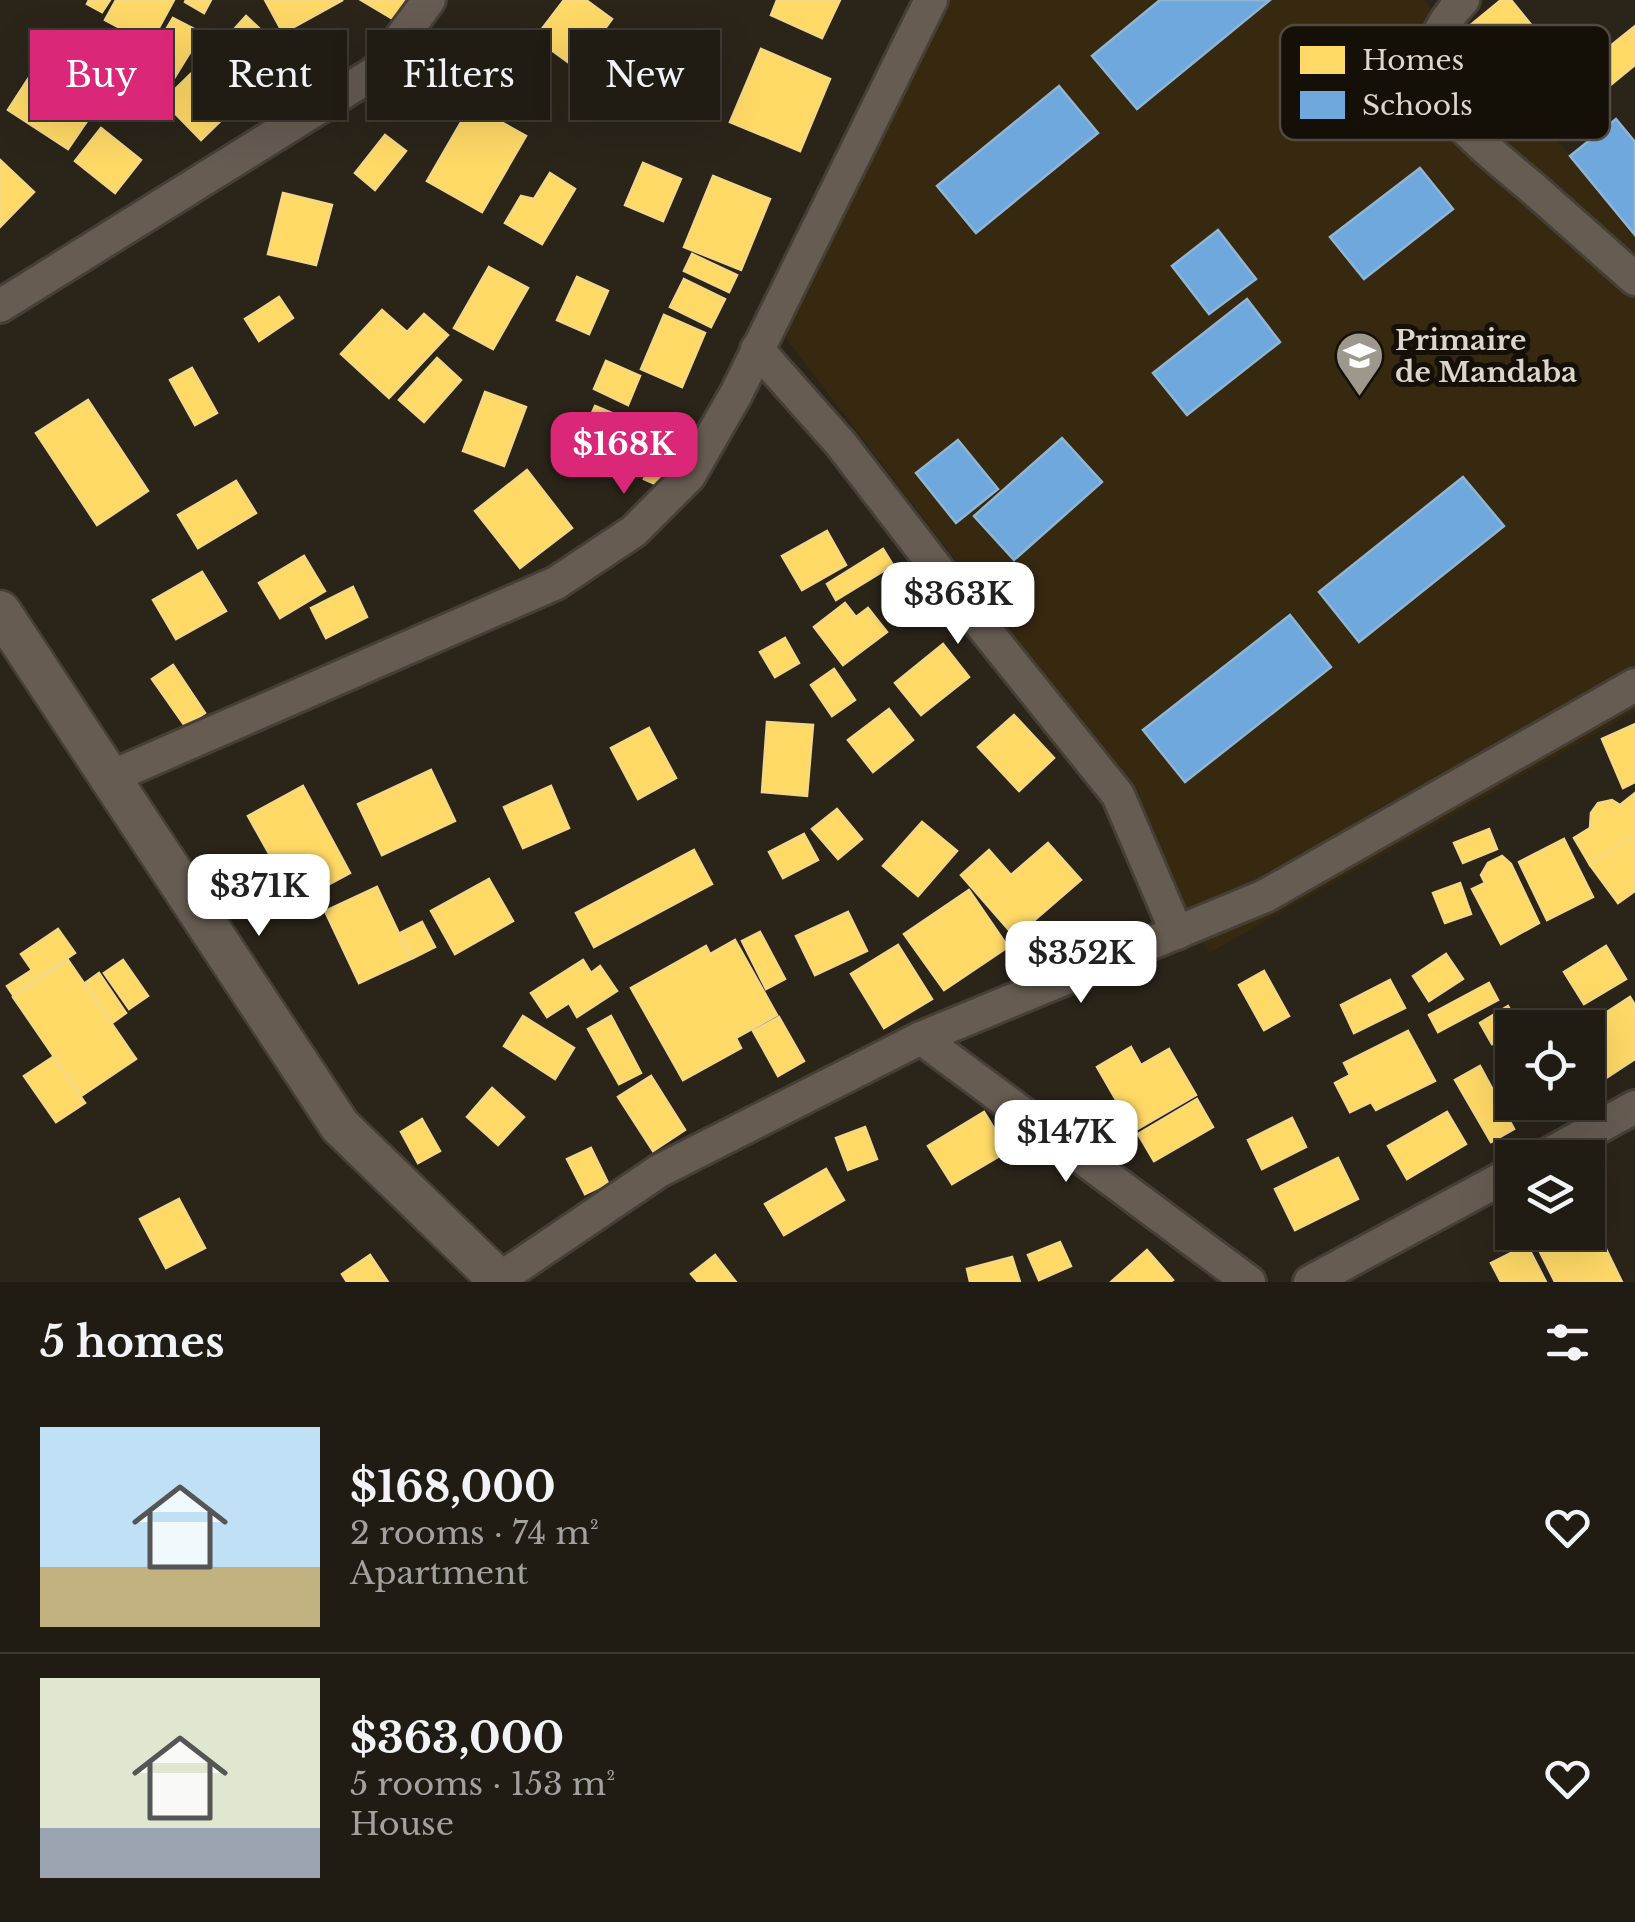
<!DOCTYPE html>
<html lang="en">
<head>
<meta charset="utf-8">
<style>
  body { margin:0; font-family:"Libre Baskerville",serif; background:#28241c; color:#f1f3f6; height:100vh; display:flex; flex-direction:column; font-size:38px; white-space:nowrap }
  * { box-sizing:border-box; margin:0 }
  p { font-size:32px; color:#a2a1a0 }
  .icon { flex:none; width:55px; height:55px; fill:none; stroke:currentColor; stroke-width:2; stroke-linecap:round; stroke-linejoin:round }
  .map { position:relative; height:1282px; overflow:hidden }
  .side { display:flex; flex-direction:column; background:#201b13; flex:1 }
  .side>* { flex:none }
  .banner { position:absolute; left:30px; top:30px; width:1000px; height:90px; display:flex; gap:20px }
  .buttons { position:absolute; left:1495px; top:1010px; display:grid; gap:20px }
  .buttons a { display:grid; place-items:center; width:110px; height:110px; border-radius:0px; background:#201b13; box-shadow:0 10px 40px #0002,0 0 0 2px #3d3933; font-size:50px }
  .price { position:absolute; translate:-50% -85px; padding:0 22px; border-radius:20px; background:#fff; color:#222; font-size:32px; line-height:65px; filter:drop-shadow(0 2px 5px #0008) }
  .price::after { content:''; position:absolute; left:50%; top:60px; width:30px; height:22px; margin-left:-15px; background:inherit; clip-path:polygon(0 0,100% 0,50% 100%) }
  .price.current { background:#db2777; color:#fff }
  ul { padding:0; list-style:none }
  li { display:flex; align-items:center; gap:30px; height:250px; padding:0 40px }
  li+li { border-top:2px solid #3d3933 }
  li span { display:grid; place-items:center; flex:none; width:280px; height:200px; border-radius:0px; color:#555 }
  li>.icon { margin-inline-start:auto }
  span .icon { width:120px; height:120px; fill:#fffc; stroke-width:1 }
  li b { font-size:42px }
  h2 { display:flex; justify-content:space-between; align-items:center; height:120px; padding:0 40px; font-size:42px }
  .pill { padding:0 35px; border-radius:0px; background:#201b13; box-shadow:0 10px 40px #0002,0 0 0 2px #3d3933; font-size:35px; line-height:90px }
  .pill.current { background:#db2777; color:#fff }
  .map>svg:first-child { display:block }
</style>
</head>
<body>
<div class="map">
<svg width="1635" height="1282" viewBox="0 0 1635 1282">
  <rect width="100%" height="100%" fill="#2a2419"/>
  <path fill="#372910" d="M932,0H1424L1635,223V711L1209,953L1112,765L768,315Z"/>
  <g fill="#ffd966" stroke="#f4d884" stroke-width="2.5">
    <path d="M89,0H110L102,12L87,4Z"/>
    <path d="M116,0H174L150,44L105,20Z"/>
    <path d="M186,0H211L204,13L185,2Z"/>
    <path d="M265,0H343L283,33Z"/>
    <path d="M361,0H411L398,22Z"/>
    <path d="M564,0H586L612,19L576,68L535,38Z"/>
    <path d="M777,0H840L822,38L771,15Z"/>
    <path d="M1501,0H1511L1533,27L1492,59L1467,28Z"/>
    <path d="M246,16L278,46L256,64L229,35Z"/>
    <path d="M173,18L202,33L170,85L141,71Z"/>
    <path d="M1634,27L1635,65L1608,87L1588,64Z"/>
    <path d="M761,49L830,79L800,151L730,122Z"/>
    <path d="M625,51L662,75L626,119L590,95Z"/>
    <path d="M289,53L304,78L264,109L244,83Z"/>
    <path d="M43,56L104,96L68,149L8,110Z"/>
    <path d="M205,60L244,98L201,140L163,101Z"/>
    <path d="M470,69L481,81L459,109L442,97Z"/>
    <path d="M471,105L526,136L482,212L427,181Z"/>
    <path d="M101,128L141,160L115,193L75,161Z"/>
    <path d="M385,135L406,151L375,190L355,173Z"/>
    <path d="M0,160L34,192L0,227Z"/>
    <path d="M643,163L681,179L663,221L625,205Z"/>
    <path d="M550,173L575,189L542,244L505,223L521,196L534,199Z"/>
    <path d="M713,176L770,199L741,270L684,247Z"/>
    <path d="M283,193L332,205L316,265L268,254Z"/>
    <path d="M692,254L737,275L729,292L684,271Z"/>
    <path d="M489,267L528,288L493,349L454,328Z"/>
    <path d="M577,277L608,291L589,334L557,320Z"/>
    <path d="M684,279L725,299L711,327L670,307Z"/>
    <path d="M279,297L293,318L259,341L245,319Z"/>
    <path d="M382,310L407,332L424,314L448,335L389,398L341,354Z"/>
    <path d="M664,315L705,333L682,387L641,369Z"/>
    <path d="M437,358L461,380L424,422L399,400Z"/>
    <path d="M606,361L640,376L628,405L594,389Z"/>
    <path d="M192,368L217,413L195,425L170,380Z"/>
    <path d="M485,392L526,407L504,466L463,451Z"/>
    <path d="M88,400L148,491L97,525L36,433Z"/>
    <path d="M595,406L657,432L640,470L578,444Z"/>
    <path d="M660,442L676,449L660,486L644,479Z"/>
    <path d="M527,470L572,528L520,568L475,511Z"/>
    <path d="M236,481L256,513L198,548L178,515Z"/>
    <path d="M827,531L846,565L802,590L782,556Z"/>
    <path d="M883,549L893,565L836,600L827,584Z"/>
    <path d="M304,556L325,591L280,618L259,583Z"/>
    <path d="M202,572L226,611L176,639L153,600Z"/>
    <path d="M353,587L367,617L326,638L311,608Z"/>
    <path d="M845,603L856,617L868,608L887,632L843,665L814,627Z"/>
    <path d="M785,638L799,663L775,677L760,652Z"/>
    <path d="M943,644L969,677L921,715L895,683Z"/>
    <path d="M173,665L205,713L185,726L152,679Z"/>
    <path d="M834,669L855,700L832,716L811,685Z"/>
    <path d="M889,709L913,740L873,772L848,740Z"/>
    <path d="M1014,715L1054,758L1019,791L978,747Z"/>
    <path d="M767,722L813,725L807,796L762,792Z"/>
    <path d="M1635,724V782L1623,788L1602,739Z"/>
    <path d="M649,728L676,778L638,799L611,748Z"/>
    <path d="M431,770L455,821L382,855L358,804Z"/>
    <path d="M303,786L350,873L296,902L248,816Z"/>
    <path d="M551,786L569,828L523,848L504,807Z"/>
    <path d="M1635,793V833L1590,865L1574,838L1590,828L1591,813L1598,803L1612,800L1620,805Z"/>
    <path d="M837,809L862,839L838,859L812,829Z"/>
    <path d="M922,822L957,851L918,896L883,866Z"/>
    <path d="M1489,829L1497,849L1463,863L1454,843Z"/>
    <path d="M1635,833V891L1618,903L1590,865Z"/>
    <path d="M804,834L818,860L783,878L769,852Z"/>
    <path d="M1564,839L1593,897L1547,920L1519,862Z"/>
    <path d="M1048,843L1081,880L1015,937L961,875L989,850L1011,875Z"/>
    <path d="M694,850L712,884L594,947L576,913Z"/>
    <path d="M1502,856L1511,864L1539,923L1501,944L1472,889L1485,883L1481,875L1488,863Z"/>
    <path d="M489,879L513,921L455,954L431,911Z"/>
    <path d="M1460,883L1471,914L1445,923L1433,893Z"/>
    <path d="M377,887L411,959L359,983L325,911Z"/>
    <path d="M969,890L1008,947L944,990L904,934Z"/>
    <path d="M848,912L867,951L815,975L796,936Z"/>
    <path d="M422,922L435,947L413,958L400,933Z"/>
    <path d="M58,929L75,953L13,995L7,986L32,970L21,954Z"/>
    <path d="M760,932L785,979L766,989L742,941Z"/>
    <path d="M735,940L777,1015L736,1038L741,1048L683,1080L631,988L706,946L710,954Z"/>
    <path d="M898,945L932,999L884,1028L851,974Z"/>
    <path d="M1606,946L1626,979L1584,1004L1564,972Z"/>
    <path d="M1446,954L1463,979L1429,1001L1413,976Z"/>
    <path d="M68,960L136,1059L81,1096L13,997Z"/>
    <path d="M123,960L148,996L129,1009L104,973Z"/>
    <path d="M583,960L591,973L600,966L617,991L577,1017L569,1003L547,1017L531,993Z"/>
    <path d="M1264,971L1289,1016L1264,1030L1239,985Z"/>
    <path d="M99,973L126,1013L112,1023L85,983Z"/>
    <path d="M1390,980L1405,1008L1354,1033L1341,1005Z"/>
    <path d="M1489,983L1498,1000L1438,1032L1429,1015Z"/>
    <path d="M1630,997L1635,1005V1059L1603,1080L1588,1059L1603,1050L1587,1025Z"/>
    <path d="M1508,1006L1520,1027L1512,1028V1032L1492,1044L1480,1023Z"/>
    <path d="M523,1016L574,1048L555,1079L504,1046Z"/>
    <path d="M611,1016L641,1073L619,1084L588,1029Z"/>
    <path d="M779,1017L804,1061L778,1076L753,1031Z"/>
    <path d="M1408,1031L1435,1081L1376,1110L1371,1102L1350,1112L1335,1083L1350,1075L1344,1063Z"/>
    <path d="M1131,1047L1141,1065L1169,1049L1196,1095L1134,1131L1097,1067Z"/>
    <path d="M53,1057L85,1103L56,1122L24,1076Z"/>
    <path d="M1480,1066L1514,1129L1491,1142L1455,1080Z"/>
    <path d="M651,1076L685,1130L653,1151L618,1097Z"/>
    <path d="M492,1088L524,1117L498,1145L467,1117Z"/>
    <path d="M1197,1099L1213,1127L1154,1161L1138,1134Z"/>
    <path d="M984,1112L1008,1151L952,1184L928,1146Z"/>
    <path d="M1447,1112L1466,1144L1407,1179L1388,1146Z"/>
    <path d="M1292,1118L1306,1147L1262,1169L1248,1140Z"/>
    <path d="M422,1119L440,1151L418,1163L401,1132Z"/>
    <path d="M865,1127L877,1159L848,1170L836,1138Z"/>
    <path d="M591,1148L608,1183L585,1194L567,1159Z"/>
    <path d="M1338,1158L1358,1199L1295,1230L1275,1189Z"/>
    <path d="M826,1169L844,1200L784,1235L765,1204Z"/>
    <path d="M179,1199L205,1248L166,1268L140,1219Z"/>
    <path d="M1589,1214L1622,1282H1555L1534,1240L1549,1232H1588Z"/>
    <path d="M1060,1242L1071,1266L1039,1280L1028,1255Z"/>
    <path d="M1527,1245L1546,1282H1501L1491,1263Z"/>
    <path d="M1147,1250L1173,1280L1170,1282H1111Z"/>
    <path d="M370,1255L388,1282H347L342,1274Z"/>
    <path d="M715,1255L736,1282H698L691,1274Z"/>
    <path d="M1012,1257L1020,1282H970L967,1269Z"/>
  </g>
  <g fill="#6fa8dc" stroke="#90b6d6" stroke-width="2.5">
    <path d="M1160,0H1270L1137,109L1092,56Z"/>
    <path d="M1059,86L1098,133L976,233L937,186Z"/>
    <path d="M1616,119L1635,142V235L1570,156Z"/>
    <path d="M1420,168L1453,209L1364,279L1330,237Z"/>
    <path d="M1218,230L1256,279L1209,314L1172,266Z"/>
    <path d="M1247,299L1280,342L1187,415L1153,373Z"/>
    <path d="M1062,438L1102,482L1014,560L974,516Z"/>
    <path d="M958,440L998,489L956,523L916,473Z"/>
    <path d="M1463,477L1504,526L1359,642L1319,592Z"/>
    <path d="M1290,615L1331,667L1185,782L1143,730Z"/>
  </g>
  <g fill="none" stroke-linecap="round" stroke-linejoin="round">
    <defs>
      <g id="minor">
        <path d="M1463,0C1444,20 1427,47 1434,77C1444,121 1503,162 1536,191C1569,220 1602,250 1635,279"/>
        <path d="M0,306L376,72L429,0"/>
        <path d="M757,349L841,444L955,592L1118,795L1177,933"/>
        <path d="M111,777L556,583L634,531L689,476L736,394L931,0"/>
        <path d="M921,1038L1249,1282"/>
        <path d="M1542,1158L1635,1107"/>
        <path d="M498,1280L659,1171L921,1038L1265,896L1635,685"/>
        <path d="M1310,1282L1512,1173"/>
      </g>
      <path id="tertiary" d="M0,611L340,1126L501,1282"/>
    </defs>
    <use href="#minor" stroke="#453f37" stroke-width="38"/>
    <use href="#tertiary" stroke="#453f37" stroke-width="45"/>
    <use href="#minor" stroke="#665c52" stroke-width="32"/>
    <use href="#tertiary" stroke="#665c52" stroke-width="40"/>
  </g>
  <defs>
    <symbol id="school-pin" viewBox="-11 -11 22 30"><path d="M0 17L-7.5 6A9.5 9.5 0 1 1 7.5 6Z" fill="#9e978b" stroke="#140f07"/><path d="M0-5L7-2L0 1L-7-2ZM-4 1L0 2.5L4 1V4Q0 6-4 4Z" fill="#fff"/></symbol>
  </defs>
  <g fill-rule="evenodd">
    <use href="#school-pin" x="1332" y="328" width="55" height="75"/>
  </g>
  <g text-anchor="middle" dominant-baseline="central" stroke-width="10" stroke-linejoin="round" paint-order="stroke">
    <g font-size="28" font-weight="bold" fill="#dcd5c9" stroke="#140f07" text-anchor="start">
      <text x="1395" y="340">Primaire<tspan x="1395" dy="32">de Mandaba</tspan></text>
    </g>
  </g>
  <rect x="1280" y="25" width="330" height="115" rx="15" fill="#140f07" stroke="#504a41" stroke-width="2.5"/>
  <rect x="1300" y="46" width="45" height="28" fill="#ffd966"/>
  <rect x="1300" y="91" width="45" height="28" fill="#6fa8dc"/>
  <g font-size="28" fill="#dcd5c9">
    <text x="1362" y="70">Homes</text>
    <text x="1362" y="115">Schools</text>
  </g>
</svg>
<div class="buttons">
<a><svg class="icon" aria-label="locate" viewBox="0 0 24 24"><circle cx="12" cy="12" r="6"/><path d="M12 2v4M12 18v4M2 12h4M18 12h4"/></svg></a>
<a><svg class="icon" aria-label="layers" viewBox="0 0 24 24"><path d="M12 4l9 5-9 5-9-5zM3 14l9 5 9-5"/></svg></a>
</div>
<b class="price current" style="left:624px;top:497px">$168K</b>
<b class="price" style="left:958px;top:647px">$363K</b>
<b class="price" style="left:259px;top:939px">$371K</b>
<b class="price" style="left:1081px;top:1006px">$352K</b>
<b class="price" style="left:1066px;top:1185px">$147K</b>
<div class="banner">
<a class="pill current">Buy</a>
<a class="pill">Rent</a>
<a class="pill">Filters</a>
<a class="pill">New</a>
</div>
</div>
<section class="side">
<h2>5 homes<svg class="icon" aria-label="filters" viewBox="0 0 24 24"><path d="M4 7h16M4 17h16"/><circle cx="9" cy="7" r="2"/><circle cx="15" cy="17" r="2"/></svg></h2>
<ul>
<li><span style="background:linear-gradient(#bfe0f5 70%,#c2b280 0)"><svg class="icon" aria-label="home" viewBox="0 0 24 24"><path d="M3 11l9-7 9 7M6 9v11h12V9"/></svg></span><div><b>$168,000</b><p>2 rooms · 74 m²</p><p>Apartment</p></div><svg class="icon" aria-label="heart" viewBox="0 0 24 24"><path d="M12 20l-8-8c-3-5 5-10 8-4 3-6 11-1 8 4z"/></svg></li>
<li><span style="background:linear-gradient(#dfe7d0 75%,#9aa5b1 0)"><svg class="icon" aria-label="home" viewBox="0 0 24 24"><path d="M3 11l9-7 9 7M6 9v11h12V9"/></svg></span><div><b>$363,000</b><p>5 rooms · 153 m²</p><p>House</p></div><svg class="icon" aria-label="heart" viewBox="0 0 24 24"><path d="M12 20l-8-8c-3-5 5-10 8-4 3-6 11-1 8 4z"/></svg></li>
</ul>
</section>
</body>
</html>
